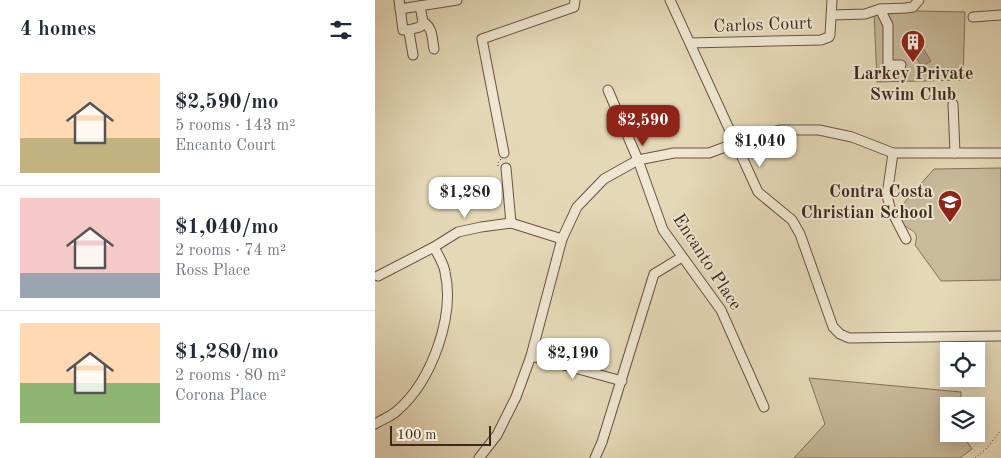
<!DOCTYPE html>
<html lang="en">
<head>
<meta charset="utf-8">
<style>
  body { margin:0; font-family:"Old Standard TT",serif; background:#f2f2f3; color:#1f2937; height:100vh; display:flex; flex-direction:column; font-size:19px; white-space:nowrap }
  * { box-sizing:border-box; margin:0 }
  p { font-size:16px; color:#747a83 }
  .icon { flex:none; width:28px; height:28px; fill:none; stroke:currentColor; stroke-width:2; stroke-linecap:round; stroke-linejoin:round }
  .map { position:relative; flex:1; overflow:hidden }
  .drawer { display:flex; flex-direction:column; background:#fff; width:375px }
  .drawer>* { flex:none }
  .fabs { position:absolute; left:565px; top:342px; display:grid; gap:10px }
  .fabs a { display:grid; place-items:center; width:45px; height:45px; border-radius:0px; background:#fff; box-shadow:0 2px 12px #0003; font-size:25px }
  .scale { position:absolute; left:15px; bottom:12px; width:101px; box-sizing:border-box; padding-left:5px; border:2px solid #3e271b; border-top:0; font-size:14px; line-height:18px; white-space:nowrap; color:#3e271b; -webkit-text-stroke:4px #eee6d0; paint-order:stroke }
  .price { position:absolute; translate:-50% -42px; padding:0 11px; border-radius:10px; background:#fff; color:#222; font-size:16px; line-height:32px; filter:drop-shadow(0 1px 2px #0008) }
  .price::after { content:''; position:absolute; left:50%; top:30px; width:15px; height:11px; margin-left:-8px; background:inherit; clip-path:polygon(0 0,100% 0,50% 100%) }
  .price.on { background:#8f2418; color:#fff }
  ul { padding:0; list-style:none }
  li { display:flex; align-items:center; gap:15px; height:125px; padding:0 20px }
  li+li { border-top:1px solid #e0e1e3 }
  li span { display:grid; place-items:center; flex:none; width:140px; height:100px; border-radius:0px; color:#555 }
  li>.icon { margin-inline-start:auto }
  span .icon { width:60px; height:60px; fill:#fffc; stroke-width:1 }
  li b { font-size:21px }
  h2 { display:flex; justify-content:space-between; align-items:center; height:60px; padding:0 20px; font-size:21px }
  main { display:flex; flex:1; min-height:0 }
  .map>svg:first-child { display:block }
</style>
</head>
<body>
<main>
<section class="drawer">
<h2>4 homes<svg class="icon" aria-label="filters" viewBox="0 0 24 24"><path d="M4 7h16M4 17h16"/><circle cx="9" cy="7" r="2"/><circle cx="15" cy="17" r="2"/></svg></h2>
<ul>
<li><span style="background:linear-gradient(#ffd9b3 65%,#c2b280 0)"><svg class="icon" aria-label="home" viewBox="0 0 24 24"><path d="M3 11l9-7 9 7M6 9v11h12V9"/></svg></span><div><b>$2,590/mo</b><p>5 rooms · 143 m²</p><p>Encanto Court</p></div></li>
<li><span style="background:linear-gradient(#f6c9c9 75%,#9aa5b1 0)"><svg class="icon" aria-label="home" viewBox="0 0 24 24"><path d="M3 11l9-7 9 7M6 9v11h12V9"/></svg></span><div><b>$1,040/mo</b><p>2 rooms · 74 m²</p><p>Ross Place</p></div></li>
<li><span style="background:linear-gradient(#ffd9b3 60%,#8fb573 0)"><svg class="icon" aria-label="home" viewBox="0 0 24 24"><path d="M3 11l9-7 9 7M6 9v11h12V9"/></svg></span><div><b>$1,280/mo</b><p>2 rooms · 80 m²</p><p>Corona Place</p></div></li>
</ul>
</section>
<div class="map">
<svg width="626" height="458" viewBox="0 0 626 458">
  <defs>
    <pattern id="water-ripples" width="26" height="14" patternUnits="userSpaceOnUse" patternTransform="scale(1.25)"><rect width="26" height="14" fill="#ac9c82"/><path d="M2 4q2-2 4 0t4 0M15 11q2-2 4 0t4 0" fill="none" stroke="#8d7f6a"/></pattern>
  </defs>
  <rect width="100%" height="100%" fill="#e5d8b7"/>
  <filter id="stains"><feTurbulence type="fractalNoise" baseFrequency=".004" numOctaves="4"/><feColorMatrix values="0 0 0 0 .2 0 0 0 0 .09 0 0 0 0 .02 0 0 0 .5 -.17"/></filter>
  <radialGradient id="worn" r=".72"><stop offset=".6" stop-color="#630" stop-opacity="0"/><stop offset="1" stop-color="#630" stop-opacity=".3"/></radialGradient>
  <g fill="#c9ba9c" stroke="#84705c">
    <path d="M538,7L542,11L590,12L588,80L502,82L499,11Z"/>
    <path d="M626,168V280L566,281L540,245C545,229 535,232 527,223C525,220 523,215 521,212L559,169Z"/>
    <path d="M434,378L586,392V406H574V434H587L597,449L585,458H419L450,424Z"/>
  </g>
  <path fill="url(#water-ripples)" stroke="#806d59" d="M544,42L556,61L547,67L535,47Z"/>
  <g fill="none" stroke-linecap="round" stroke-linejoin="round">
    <defs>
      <g id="minor">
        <path d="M24,0L28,30H33L34,32L38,55"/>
        <path d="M295,0L383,192L417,220L425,234L458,327L465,334L474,338L626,336"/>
        <path d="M25,9L82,0"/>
        <path d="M505,9L513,25V65H526"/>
        <path d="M457,15L490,14L505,9L531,8L538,7L544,0"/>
        <path d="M598,17L626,15"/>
        <path d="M48,22C58,27 57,39 59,49"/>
        <path d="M33,30L45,27L48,22L45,6"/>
        <path d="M315,43L446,40L454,37L455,35L457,0"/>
        <path d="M233,90L263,160L288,230L346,310L389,407"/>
        <path d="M578,104L580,153"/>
        <path d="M129,153L107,39L199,7L200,0"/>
        <path d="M518,153L512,195L515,208L531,239"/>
        <path d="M131,168L136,223"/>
        <path d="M3,276L59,247L83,232L106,227L136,223L187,239"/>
        <path d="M156,356L247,381"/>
        <path d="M0,424C8,419 17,416 23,410C57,380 80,316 70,272C69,264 63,255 59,247"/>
        <path d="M104,458L122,435L141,397L156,356L187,239L202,207L229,179L263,160L299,153H334L361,143L405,130H444L477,137L518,153H626"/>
        <path d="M220,458L227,442L279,274L307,257"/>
      </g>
    </defs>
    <use href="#minor" stroke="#685342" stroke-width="11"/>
    <g stroke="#3e271b" stroke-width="1" stroke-dasharray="1 2.5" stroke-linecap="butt">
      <path d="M123,166V163L126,159"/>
      <path d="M600,458L611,449L626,430"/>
    </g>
    <use href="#minor" stroke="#eee6d0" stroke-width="9"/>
  </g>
  <defs>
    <symbol id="building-pin" viewBox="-11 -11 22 30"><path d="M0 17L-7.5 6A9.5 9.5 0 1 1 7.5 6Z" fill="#8f2418" stroke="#eee6d0"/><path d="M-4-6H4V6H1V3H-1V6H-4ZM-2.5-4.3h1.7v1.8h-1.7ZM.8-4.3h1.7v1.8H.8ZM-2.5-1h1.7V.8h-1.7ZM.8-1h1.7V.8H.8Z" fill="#fff"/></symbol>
    <symbol id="school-pin" viewBox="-11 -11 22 30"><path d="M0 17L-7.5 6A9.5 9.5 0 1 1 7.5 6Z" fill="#8f2418" stroke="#eee6d0"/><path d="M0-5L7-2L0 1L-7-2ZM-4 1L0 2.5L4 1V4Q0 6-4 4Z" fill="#fff"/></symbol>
  </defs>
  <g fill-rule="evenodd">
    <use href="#building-pin" x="524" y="28" width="28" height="38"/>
    <use href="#school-pin" x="561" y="188" width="28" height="38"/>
  </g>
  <g text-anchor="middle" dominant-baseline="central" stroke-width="4" stroke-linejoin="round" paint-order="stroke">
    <g font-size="18" fill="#3e271b" stroke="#eee6d0">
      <text transform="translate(388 25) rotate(-2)">Carlos Court</text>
      <text transform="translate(332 262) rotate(57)">Encanto Place</text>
    </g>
    <g font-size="18" font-weight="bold" fill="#3e271b" stroke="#eee6d0">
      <text x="538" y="74">Larkey Private<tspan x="538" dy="21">Swim Club</tspan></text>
      <text x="558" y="192" text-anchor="end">Contra Costa<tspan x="558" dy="21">Christian School</tspan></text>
    </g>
  </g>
  <rect width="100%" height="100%" filter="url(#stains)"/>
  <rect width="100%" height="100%" fill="url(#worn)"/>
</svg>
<div class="fabs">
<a><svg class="icon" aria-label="locate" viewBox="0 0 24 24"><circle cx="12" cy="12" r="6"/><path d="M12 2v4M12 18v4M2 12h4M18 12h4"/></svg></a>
<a><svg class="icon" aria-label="layers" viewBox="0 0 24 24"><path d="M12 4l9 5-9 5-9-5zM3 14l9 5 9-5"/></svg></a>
</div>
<div class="scale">100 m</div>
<b class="price on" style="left:268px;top:147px">$2,590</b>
<b class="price" style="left:385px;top:168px">$1,040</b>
<b class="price" style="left:90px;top:219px">$1,280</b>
<b class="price" style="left:198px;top:380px">$2,190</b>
</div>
</main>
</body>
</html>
